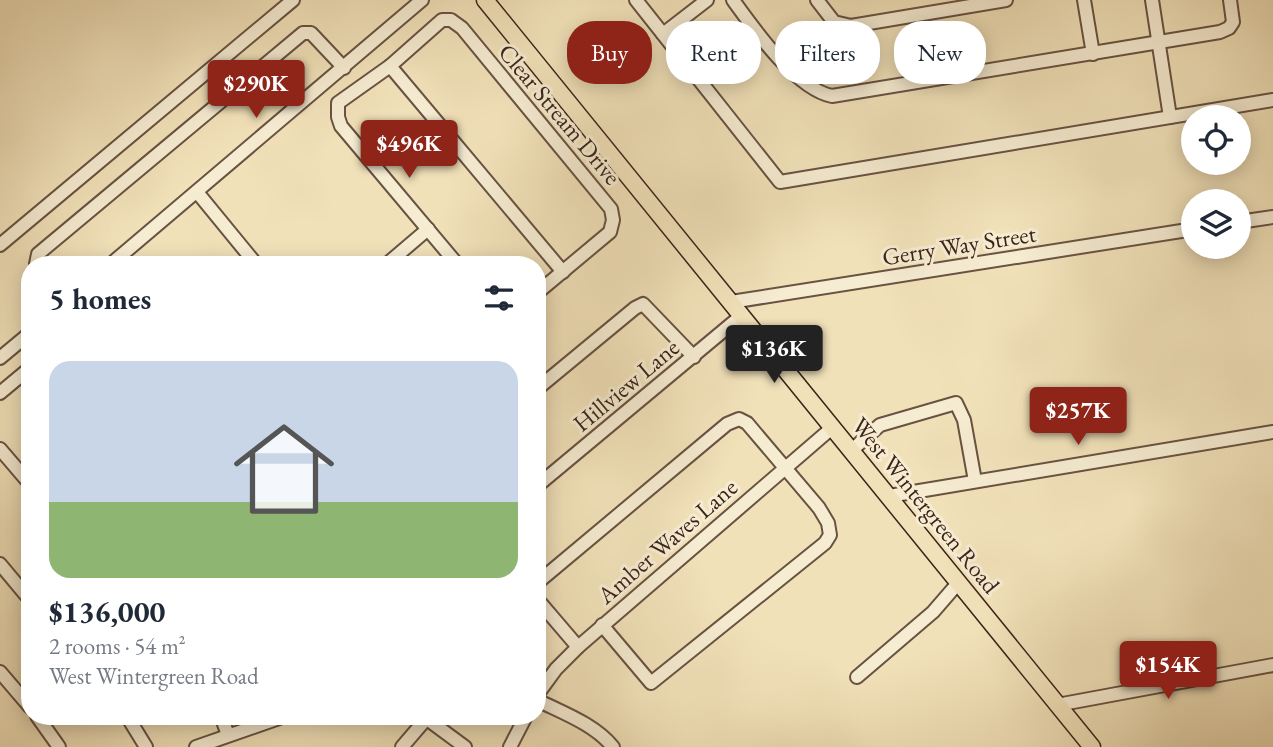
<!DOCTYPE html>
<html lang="en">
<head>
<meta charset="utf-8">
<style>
  body { margin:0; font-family:"EB Garamond",serif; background:#f2f2f3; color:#1f2937; height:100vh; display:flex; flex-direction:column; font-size:26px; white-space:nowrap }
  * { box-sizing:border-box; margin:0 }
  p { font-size:23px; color:#747a83 }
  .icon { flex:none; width:38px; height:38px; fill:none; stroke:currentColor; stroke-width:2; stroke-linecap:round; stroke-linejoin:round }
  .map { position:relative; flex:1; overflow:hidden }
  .drawer { position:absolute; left:21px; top:256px; width:525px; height:469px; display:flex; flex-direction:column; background:#fff; border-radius:28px; box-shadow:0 4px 18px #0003 }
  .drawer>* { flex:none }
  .banner { position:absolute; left:567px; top:21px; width:600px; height:63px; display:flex; gap:14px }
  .controls { position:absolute; left:1181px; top:105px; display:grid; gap:14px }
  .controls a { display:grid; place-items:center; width:70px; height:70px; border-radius:50%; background:#fff; box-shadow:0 4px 18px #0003; font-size:35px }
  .price { position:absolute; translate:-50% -60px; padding:0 16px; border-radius:7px; background:#8f2418; color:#fff; font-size:23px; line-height:46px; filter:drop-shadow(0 2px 4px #0008) }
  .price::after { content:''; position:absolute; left:50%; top:42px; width:21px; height:16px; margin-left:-10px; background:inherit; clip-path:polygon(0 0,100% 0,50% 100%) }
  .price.active { background:#222; color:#fff }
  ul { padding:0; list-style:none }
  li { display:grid; align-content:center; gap:14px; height:371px; padding:0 28px }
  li+li { border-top:2px solid #e0e1e3 }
  li span { display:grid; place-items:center; height:217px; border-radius:21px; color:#555 }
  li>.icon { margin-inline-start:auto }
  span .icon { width:126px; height:126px; fill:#fffc; stroke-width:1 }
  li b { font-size:30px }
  h2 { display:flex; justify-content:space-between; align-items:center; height:84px; padding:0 28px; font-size:30px }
  .pill { padding:0 24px; border-radius:28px; background:#fff; box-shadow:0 4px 18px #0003; font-size:24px; line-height:63px }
  .pill.active { background:#8f2418; color:#fff }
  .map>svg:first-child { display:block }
</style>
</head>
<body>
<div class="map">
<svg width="1273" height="747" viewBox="0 0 1273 747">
  <rect width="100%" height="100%" fill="#f1e1b9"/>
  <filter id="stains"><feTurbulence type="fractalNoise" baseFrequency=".00286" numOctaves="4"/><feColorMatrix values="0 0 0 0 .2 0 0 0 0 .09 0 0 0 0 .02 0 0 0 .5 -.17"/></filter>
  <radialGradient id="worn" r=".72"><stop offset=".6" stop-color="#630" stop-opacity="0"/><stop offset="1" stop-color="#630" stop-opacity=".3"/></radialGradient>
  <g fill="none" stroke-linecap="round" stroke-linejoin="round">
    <defs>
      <g id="minor">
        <path d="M636,0L780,182L1273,100"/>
        <path d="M733,0C754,29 796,89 832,96L1220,32L1229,28L1233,22L1230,0"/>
        <path d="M817,0L834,22L851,26L1006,0"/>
        <path d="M1084,0L1093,54"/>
        <path d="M1152,0L1170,117"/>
        <path d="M663,34L707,0"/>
        <path d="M390,66L563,272"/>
        <path d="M197,192L256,264"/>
        <path d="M1239,222L1273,217"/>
        <path d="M0,245L293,0"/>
        <path d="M36,264L38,254L303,33H311L344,68"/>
        <path d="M111,264L422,0"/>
        <path d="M387,264L428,229"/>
        <path d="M457,264L341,126L338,117V103L390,66L442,20H451L462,28L611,209L613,220L610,232L537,293"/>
        <path d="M731,302L1194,229"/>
        <path d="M0,358L30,333"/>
        <path d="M537,389L635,308L643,304L694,357"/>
        <path d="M0,393L30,368"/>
        <path d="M0,449L30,484"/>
        <path d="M852,450L880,425L956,403L964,420L975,481"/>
        <path d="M537,486L741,316"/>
        <path d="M889,496L1273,432"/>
        <path d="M0,564L30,600"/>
        <path d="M537,583L727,424L739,419L747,423L819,508L828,523L830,535L825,543L651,683L602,625"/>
        <path d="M537,599L578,647"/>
        <path d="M0,672L30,707"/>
        <path d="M857,677L933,612L959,582"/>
        <path d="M537,695L556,669L578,647L833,427"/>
        <path d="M537,700C563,713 594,724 613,747"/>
        <path d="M1057,705L1273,665"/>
        <path d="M37,716L59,747"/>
        <path d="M127,716L146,747"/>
        <path d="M221,716L228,735"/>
        <path d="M423,716L465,747"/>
        <path d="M196,747L285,716"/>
        <path d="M402,747L426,719"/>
        <path d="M510,747L526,716"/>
      </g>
      <path id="major" d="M485,0L1092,747"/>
    </defs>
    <use href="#minor" stroke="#685242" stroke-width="16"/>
    <use href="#major" stroke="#3b231a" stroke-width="19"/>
    <use href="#minor" stroke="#f6ecd2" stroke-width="12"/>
    <use href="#major" stroke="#f1e1b9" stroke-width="16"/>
  </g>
  <g text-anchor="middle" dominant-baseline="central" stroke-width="6" stroke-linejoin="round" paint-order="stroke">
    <g font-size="24" fill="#3b231a" stroke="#f6ecd2">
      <text transform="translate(560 114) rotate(50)">Clear Stream Drive</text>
      <text transform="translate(959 245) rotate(-9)">Gerry Way Street</text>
      <text transform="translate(626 385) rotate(-40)">Hillview Lane</text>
      <text transform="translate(926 505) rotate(51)">West Wintergreen Road</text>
      <text transform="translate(667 541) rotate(-41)">Amber Waves Lane</text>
    </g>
  </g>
  <rect width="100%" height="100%" filter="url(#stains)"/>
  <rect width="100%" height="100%" fill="url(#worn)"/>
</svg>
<div class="controls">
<a><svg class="icon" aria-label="locate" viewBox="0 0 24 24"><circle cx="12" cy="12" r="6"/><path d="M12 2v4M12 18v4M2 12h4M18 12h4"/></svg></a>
<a><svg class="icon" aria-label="layers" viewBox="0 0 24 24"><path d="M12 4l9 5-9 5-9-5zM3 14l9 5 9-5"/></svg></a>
</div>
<b class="price" style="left:256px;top:120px">$290K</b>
<b class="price" style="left:409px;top:180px">$496K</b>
<b class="price active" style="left:774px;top:385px">$136K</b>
<b class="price" style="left:1078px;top:447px">$257K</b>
<b class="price" style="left:1168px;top:701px">$154K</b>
<div class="banner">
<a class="pill active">Buy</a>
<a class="pill">Rent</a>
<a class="pill">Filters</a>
<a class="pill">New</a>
</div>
<section class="drawer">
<h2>5 homes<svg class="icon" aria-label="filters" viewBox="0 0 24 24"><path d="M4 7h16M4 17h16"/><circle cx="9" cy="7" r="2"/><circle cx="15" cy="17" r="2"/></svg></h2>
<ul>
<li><span style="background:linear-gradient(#c9d6e8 65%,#8fb573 0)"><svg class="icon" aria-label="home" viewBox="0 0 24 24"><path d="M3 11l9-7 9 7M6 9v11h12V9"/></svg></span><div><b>$136,000</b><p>2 rooms · 54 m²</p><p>West Wintergreen Road</p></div></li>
</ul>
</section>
</div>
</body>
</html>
